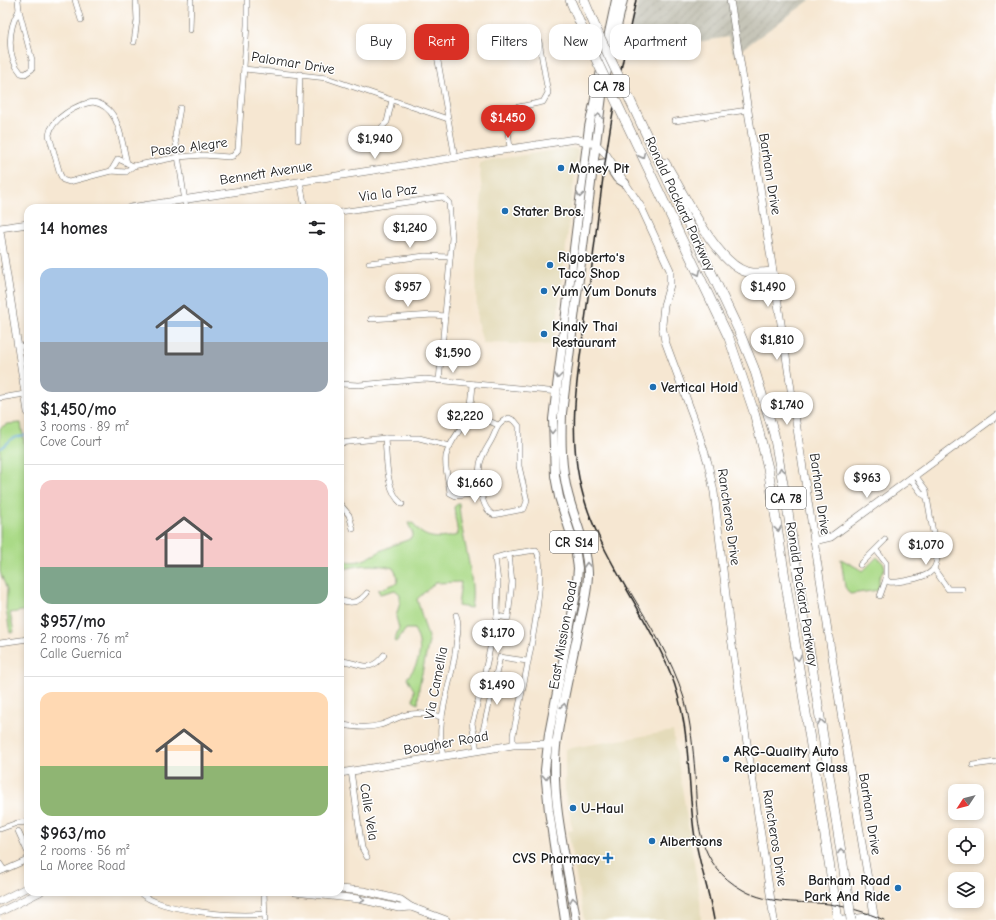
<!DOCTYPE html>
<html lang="en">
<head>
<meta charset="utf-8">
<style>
  body { margin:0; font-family:"Comic Neue",sans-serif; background:#f2f2f2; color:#202124; height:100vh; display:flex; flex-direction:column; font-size:15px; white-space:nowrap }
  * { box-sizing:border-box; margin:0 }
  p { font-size:13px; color:#757577 }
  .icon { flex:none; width:22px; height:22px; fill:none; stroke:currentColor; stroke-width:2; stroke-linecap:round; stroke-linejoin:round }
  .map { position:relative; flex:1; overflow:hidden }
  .panel { position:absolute; left:24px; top:204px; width:320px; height:692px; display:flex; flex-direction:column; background:#fff; border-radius:12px; box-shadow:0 2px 6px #0003 }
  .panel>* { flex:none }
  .guide { position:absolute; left:356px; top:24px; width:380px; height:36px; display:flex; gap:8px }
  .needle { width:26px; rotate:234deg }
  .controls { position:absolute; left:948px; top:784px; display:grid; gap:8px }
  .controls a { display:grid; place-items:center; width:36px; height:36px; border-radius:8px; background:#fff; box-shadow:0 2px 6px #0003; font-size:20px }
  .price { position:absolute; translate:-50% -34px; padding:0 9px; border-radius:14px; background:#fff; color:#222; font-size:13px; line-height:26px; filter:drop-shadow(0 1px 2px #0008) }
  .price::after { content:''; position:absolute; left:50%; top:24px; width:12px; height:9px; margin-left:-6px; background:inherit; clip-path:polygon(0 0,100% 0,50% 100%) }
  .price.active { background:#d93025; color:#fff }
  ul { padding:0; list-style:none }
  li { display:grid; align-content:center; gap:8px; height:212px; padding:0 16px }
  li+li { border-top:1px solid #e0e0e0 }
  li span { display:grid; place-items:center; height:124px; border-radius:12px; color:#555 }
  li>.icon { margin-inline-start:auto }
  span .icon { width:72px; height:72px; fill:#fffc; stroke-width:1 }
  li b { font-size:17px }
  h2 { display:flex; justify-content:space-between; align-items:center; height:48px; padding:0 16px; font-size:17px }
  .chip { padding:0 14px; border-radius:12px; background:#fff; box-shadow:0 2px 6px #0003; font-size:14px; line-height:36px }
  .chip.active { background:#d93025; color:#fff }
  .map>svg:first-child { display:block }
</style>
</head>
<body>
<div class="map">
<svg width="996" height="920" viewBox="0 0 996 920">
  <defs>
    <pattern id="industrial-furrows" width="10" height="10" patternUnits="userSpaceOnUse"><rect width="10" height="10" fill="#c6c5b8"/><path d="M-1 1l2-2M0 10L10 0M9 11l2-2" fill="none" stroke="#aaa99e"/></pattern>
  </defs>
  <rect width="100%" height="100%" fill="#fff"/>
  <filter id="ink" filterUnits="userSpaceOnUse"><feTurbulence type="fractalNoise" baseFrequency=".025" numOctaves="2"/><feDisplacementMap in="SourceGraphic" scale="8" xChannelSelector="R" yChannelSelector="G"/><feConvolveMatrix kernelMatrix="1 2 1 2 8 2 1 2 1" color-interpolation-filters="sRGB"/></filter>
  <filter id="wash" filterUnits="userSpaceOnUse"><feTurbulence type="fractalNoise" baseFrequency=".012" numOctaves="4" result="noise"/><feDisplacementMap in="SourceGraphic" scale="16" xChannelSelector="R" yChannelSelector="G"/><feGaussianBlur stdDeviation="0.9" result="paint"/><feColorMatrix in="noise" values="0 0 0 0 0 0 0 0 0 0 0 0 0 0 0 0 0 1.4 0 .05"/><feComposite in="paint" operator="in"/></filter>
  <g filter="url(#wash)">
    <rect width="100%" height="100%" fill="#f6e7d2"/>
    <g fill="#e4dbba">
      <path d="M569,148L578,149L554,345L483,343L477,321L476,264L482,193L479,162Z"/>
      <path d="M673,731L700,900L701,920H584L568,831L573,830L565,795V749Z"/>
    </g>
    <path fill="url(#industrial-furrows)" d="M638,0H810L734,55L728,37L625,54Z"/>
    <g fill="#aada87" stroke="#637b52">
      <path d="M21,423L28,464V578L24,580L28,610L10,613L14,632L10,633L6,609L7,590L0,572V428L7,424Z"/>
      <path d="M459,503C460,535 477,578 471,608L458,606L461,582L435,583L417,599L429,641L419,687L418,704L413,701L414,690L407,678C420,663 424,647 414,629H406L396,642L394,641L399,628L396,617L400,602V594L395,590L380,594L378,590L397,583L398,577L393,568C372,563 360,565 340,570V559C360,567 369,556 387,548C394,544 403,542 410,539L413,534L408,523H413C423,541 441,539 458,535L454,507Z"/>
      <path d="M877,557L884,564L885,568L879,578V590L850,594L845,587L841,559L863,571Z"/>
    </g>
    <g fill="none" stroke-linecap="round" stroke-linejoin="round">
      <path stroke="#70aee2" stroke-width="1.5" d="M0,449L13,438L25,435"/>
    </g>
  </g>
  <g filter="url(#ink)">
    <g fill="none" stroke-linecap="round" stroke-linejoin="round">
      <defs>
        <g id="street">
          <path d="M18,0L19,10"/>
          <path d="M75,0L81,20"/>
          <path d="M19,10L32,60V69L25,74L21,73C6,56 8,29 19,10Z"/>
          <path d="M190,30L191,0"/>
          <path d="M134,42L137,20L136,0"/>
          <path d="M435,44L455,158"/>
          <path d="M244,69L327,78L448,119"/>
          <path d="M93,102C120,106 121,140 127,163L133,166L126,172L111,171L69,182L63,180L60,174L49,135C51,119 77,104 93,102Z"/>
          <path d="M180,108L175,136L186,208"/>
          <path d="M675,121L747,110"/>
          <path d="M361,129H380L387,122L392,100"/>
          <path d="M298,140L300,74"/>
          <path d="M510,148L506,115L509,109L543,102L548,93L539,41L531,33L518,30"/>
          <path d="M133,166L178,157L203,155L229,157L233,156L238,150L247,25V0"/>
          <path d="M111,171L118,159L127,163"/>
          <path d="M300,181L305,208"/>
          <path d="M340,212L443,197L449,203L452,238L439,381"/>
          <path d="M369,263L425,256L450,257"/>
          <path d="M371,319L433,315L445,316"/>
          <path d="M18,347L28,345"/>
          <path d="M340,384L359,385L425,379L558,392"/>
          <path d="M473,384C472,396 472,407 467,418C461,430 449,442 446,456C444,468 449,481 450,493L456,496L481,493"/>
          <path d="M0,398L25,394"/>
          <path d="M469,412L498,425"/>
          <path d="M509,418L515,421L519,426V466L527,501L524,509L494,515C480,509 478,478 480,464C482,454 488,447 492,439C497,429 497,423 509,418Z"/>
          <path d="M385,438C387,458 385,490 402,504"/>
          <path d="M340,443L385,438H419L450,446"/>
          <path d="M910,478L922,494L927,497L926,490L915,475"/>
          <path d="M340,504L349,515L353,529"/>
          <path d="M876,550L886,563V579L889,582C896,583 902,581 909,580C924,577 937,574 937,556L927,497"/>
          <path d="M860,565L885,540"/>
          <path d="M934,569L948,589H962"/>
          <path d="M880,596L886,579"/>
          <path d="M340,600C351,604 359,603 367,593"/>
          <path d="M497,616L508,618L512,582L509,554"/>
          <path d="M0,643L28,639"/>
          <path d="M340,661C359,661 368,676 384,655"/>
          <path d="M340,724C352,727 367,729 380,725C391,722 400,715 411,714C422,712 432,715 442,717"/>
          <path d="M474,737L482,735L500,657L527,661"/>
          <path d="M477,751L472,723L480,694L497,616L498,582L495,558L509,554L536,550C551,573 519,703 513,735V745"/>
          <path d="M443,756C434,719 453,682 456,645C457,635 460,625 456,615"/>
          <path d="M973,765L996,762"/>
          <path d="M351,771L362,848L367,857"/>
          <path d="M0,829L17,823L28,822"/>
          <path d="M18,831L28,853"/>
          <path d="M0,864L4,870"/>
          <path d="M0,872L25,861L28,857"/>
          <path d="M264,892L265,920"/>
          <path d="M140,893C162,912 236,917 265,914"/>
        </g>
        <g id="secondary">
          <path d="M730,0C781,306 822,614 875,920"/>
          <path d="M130,208L575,139L596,144L606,154L641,207L670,270V285L664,305L662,325L665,341L694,419L708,463L714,492L731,638L774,920"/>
          <path d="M0,228L28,224"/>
          <path d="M0,231L28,412"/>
          <path d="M814,541L831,537L996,416"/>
          <path d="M340,773L513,745L554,744"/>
          <path d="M340,889L364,891L401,900L411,907L446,920"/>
          <path d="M295,892L359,899L399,908L411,907"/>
          <path d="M0,901L28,887"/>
          <path d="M0,912L40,892"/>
          <path d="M843,920L874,916"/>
        </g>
        <g id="primary">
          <path d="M593,172L600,164L607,163L617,178L625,183"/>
          <path d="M565,920L549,811L545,770L549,734L576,594L578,568L575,547L559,497L555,476L553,419L589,127L616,0"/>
          <path d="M576,920C568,865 550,801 556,746C561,706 571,666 579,627C583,609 588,591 588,573C587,545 575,521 568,494C561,467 561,441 562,413L603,88L623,0"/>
        </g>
        <g id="highway">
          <path d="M570,0L592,51"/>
          <path d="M584,0L597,31"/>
          <path d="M630,100L738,329L754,368L774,434L787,506L849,903"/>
          <path d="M625,120L729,338L754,412L768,468L838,920"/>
          <path d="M665,163C682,190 716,264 747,272C755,274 764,273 772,272"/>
        </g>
      </defs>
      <use href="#street" stroke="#68635c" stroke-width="6"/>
      <use href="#secondary" stroke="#68635c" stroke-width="8"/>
      <use href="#primary" stroke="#68635c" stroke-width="10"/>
      <use href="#highway" stroke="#68635c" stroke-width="10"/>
      <use href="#street" stroke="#fff" stroke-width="5"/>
      <use href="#secondary" stroke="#fff" stroke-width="7"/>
      <use href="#primary" stroke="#fff" stroke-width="8"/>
      <use href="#highway" stroke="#fff" stroke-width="9"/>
      <path stroke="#1c1c1c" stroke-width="1" d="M629,590C650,625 672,659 684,698C691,723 693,748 695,773C697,820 696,864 743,890C769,905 800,901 829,904C848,907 866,912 884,920"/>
      <path stroke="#1c1c1c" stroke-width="1.5" d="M636,0C628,37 619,75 613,112C602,174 596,236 588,297C581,357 567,418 579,478C592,547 643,606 670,672C691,723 687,777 694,831C698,861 709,890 714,920"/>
      <defs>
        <g id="highway-bridge">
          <path d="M597,31L630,100"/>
          <path d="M592,51L625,120"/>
          <path d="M849,903L851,920"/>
        </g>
      </defs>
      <use href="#highway-bridge" stroke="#68635c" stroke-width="10" stroke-linecap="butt"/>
      <use href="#highway-bridge" stroke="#fff" stroke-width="9"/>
    </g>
    <defs><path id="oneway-chevron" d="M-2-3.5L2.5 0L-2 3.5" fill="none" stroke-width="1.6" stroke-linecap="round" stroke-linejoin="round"/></defs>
    <g stroke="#999">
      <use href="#oneway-chevron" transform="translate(599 116) rotate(-83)"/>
      <use href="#oneway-chevron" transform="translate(642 156) rotate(65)"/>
      <use href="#oneway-chevron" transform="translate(580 195) rotate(97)"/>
      <use href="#oneway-chevron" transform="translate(698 273) rotate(65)"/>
      <use href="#oneway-chevron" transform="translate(558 376) rotate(97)"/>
      <use href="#oneway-chevron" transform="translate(552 431) rotate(90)"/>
      <use href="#oneway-chevron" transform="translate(781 470) rotate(-100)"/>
      <use href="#oneway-chevron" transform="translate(778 529) rotate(81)"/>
      <use href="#oneway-chevron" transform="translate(587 565) rotate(-93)"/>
      <use href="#oneway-chevron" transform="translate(798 658) rotate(81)"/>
      <use href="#oneway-chevron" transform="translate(564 706) rotate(-79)"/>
      <use href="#oneway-chevron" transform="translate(821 722) rotate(-99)"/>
      <use href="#oneway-chevron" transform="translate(546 777) rotate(88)"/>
      <use href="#oneway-chevron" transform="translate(841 851) rotate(-99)"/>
      <use href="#oneway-chevron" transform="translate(362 900) rotate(10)"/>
      <use href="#oneway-chevron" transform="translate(573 900) rotate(-99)"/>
    </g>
  </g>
  <g fill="#1f6fb2" stroke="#fff" stroke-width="1.5">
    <circle cx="561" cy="168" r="4"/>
    <circle cx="505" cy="211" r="4"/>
    <circle cx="550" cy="265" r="4"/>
    <circle cx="544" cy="291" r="4"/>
    <circle cx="544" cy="334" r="4"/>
    <circle cx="653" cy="387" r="4"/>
    <circle cx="726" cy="759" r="4"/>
    <circle cx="573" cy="808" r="4"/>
    <circle cx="652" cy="841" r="4"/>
    <path d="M606 852h4v4h4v4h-4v4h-4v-4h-4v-4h4z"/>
    <circle cx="898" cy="888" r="4"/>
  </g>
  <g text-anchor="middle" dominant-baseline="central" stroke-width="3" stroke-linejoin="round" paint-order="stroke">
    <g fill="#fff" stroke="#606060" stroke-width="1">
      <rect x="589" y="75" width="40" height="22" rx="3"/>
      <rect x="766" y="487" width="40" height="22" rx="3"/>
      <rect x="550" y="531" width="48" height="22" rx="3"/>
    </g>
    <g font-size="13" font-weight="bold" fill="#1c1c1c">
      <text x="609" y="86">CA 78</text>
      <text x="786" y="498">CA 78</text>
      <text x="574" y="542">CR S14</text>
    </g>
    <g font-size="14" fill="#1c1c1c" stroke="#fff">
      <text transform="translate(293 63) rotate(9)">Palomar Drive</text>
      <text transform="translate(189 147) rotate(-7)">Paseo Alegre</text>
      <text transform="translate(266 173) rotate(-9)">Bennett Avenue</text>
      <text transform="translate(770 174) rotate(81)">Barham Drive</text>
      <text transform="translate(388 193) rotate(-8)">Via la Paz</text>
      <text transform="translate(680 204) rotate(65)">Ronald Packard Parkway</text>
      <text transform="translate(820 494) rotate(82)">Barham Drive</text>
      <text transform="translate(729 517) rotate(82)">Rancheros Drive</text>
      <text transform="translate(802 594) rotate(81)">Ronald Packard Parkway</text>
      <text transform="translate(563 635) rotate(-80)">East Mission Road</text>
      <text transform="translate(436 683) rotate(-79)">Via Camellia</text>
      <text transform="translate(446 743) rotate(-10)">Bougher Road</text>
      <text transform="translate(369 812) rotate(81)">Calle Vela</text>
      <text transform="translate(870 814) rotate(81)">Barham Drive</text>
      <text transform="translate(775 838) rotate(81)">Rancheros Drive</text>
    </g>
    <g font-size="14" font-weight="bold" fill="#1c1c1c" stroke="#fff" text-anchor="start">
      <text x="569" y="168">Money Pit</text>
      <text x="513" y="211">Stater Bros.</text>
      <text x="558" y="257">Rigoberto's<tspan x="558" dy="16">Taco Shop</tspan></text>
      <text x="552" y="291">Yum Yum Donuts</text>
      <text x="552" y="326">Kinaly Thai<tspan x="552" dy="16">Restaurant</tspan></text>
      <text x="661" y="387">Vertical Hold</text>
      <text x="734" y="751">ARG-Quality Auto<tspan x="734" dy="16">Replacement Glass</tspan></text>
      <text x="581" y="808">U-Haul</text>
      <text x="660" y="841">Albertsons</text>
      <text x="600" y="858" text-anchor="end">CVS Pharmacy</text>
      <text x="890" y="880" text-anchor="end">Barham Road<tspan x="890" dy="16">Park And Ride</tspan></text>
    </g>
  </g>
</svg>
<div class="controls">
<a><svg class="needle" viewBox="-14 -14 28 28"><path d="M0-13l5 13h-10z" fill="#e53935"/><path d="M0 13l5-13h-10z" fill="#757577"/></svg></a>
<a><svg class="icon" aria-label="locate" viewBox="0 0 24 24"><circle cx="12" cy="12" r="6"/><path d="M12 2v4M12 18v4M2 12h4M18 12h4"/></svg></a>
<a><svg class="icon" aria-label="layers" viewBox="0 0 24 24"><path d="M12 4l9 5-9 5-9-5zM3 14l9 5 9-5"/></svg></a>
</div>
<b class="price active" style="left:508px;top:139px">$1,450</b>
<b class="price" style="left:375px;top:160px">$1,940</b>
<b class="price" style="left:410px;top:249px">$1,240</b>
<b class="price" style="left:408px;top:308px">$957</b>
<b class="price" style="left:768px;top:308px">$1,490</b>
<b class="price" style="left:777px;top:361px">$1,810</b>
<b class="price" style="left:453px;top:374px">$1,590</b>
<b class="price" style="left:787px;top:426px">$1,740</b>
<b class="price" style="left:465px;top:437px">$2,220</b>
<b class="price" style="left:867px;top:499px">$963</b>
<b class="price" style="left:475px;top:504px">$1,660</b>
<b class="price" style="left:926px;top:566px">$1,070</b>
<b class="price" style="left:498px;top:654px">$1,170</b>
<b class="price" style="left:497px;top:706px">$1,490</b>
<div class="guide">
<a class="chip">Buy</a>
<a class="chip active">Rent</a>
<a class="chip">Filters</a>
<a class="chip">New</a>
<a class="chip">Apartment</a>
</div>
<section class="panel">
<h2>14 homes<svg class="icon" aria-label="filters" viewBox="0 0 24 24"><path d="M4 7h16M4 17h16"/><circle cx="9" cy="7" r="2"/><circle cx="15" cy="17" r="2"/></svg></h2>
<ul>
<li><span style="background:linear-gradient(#a9c7e8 60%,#9aa5b1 0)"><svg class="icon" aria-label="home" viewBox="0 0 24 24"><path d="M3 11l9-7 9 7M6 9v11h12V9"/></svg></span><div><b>$1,450/mo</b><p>3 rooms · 89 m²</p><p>Cove Court</p></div></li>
<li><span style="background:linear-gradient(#f6c9c9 70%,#7fa58c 0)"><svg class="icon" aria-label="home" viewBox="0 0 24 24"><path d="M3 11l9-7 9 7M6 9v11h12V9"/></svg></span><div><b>$957/mo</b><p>2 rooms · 76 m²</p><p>Calle Guernica</p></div></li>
<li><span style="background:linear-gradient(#ffd9b3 60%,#8fb573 0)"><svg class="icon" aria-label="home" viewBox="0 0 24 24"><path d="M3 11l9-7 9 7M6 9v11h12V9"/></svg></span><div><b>$963/mo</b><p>2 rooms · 56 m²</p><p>La Moree Road</p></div></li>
</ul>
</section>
</div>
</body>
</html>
